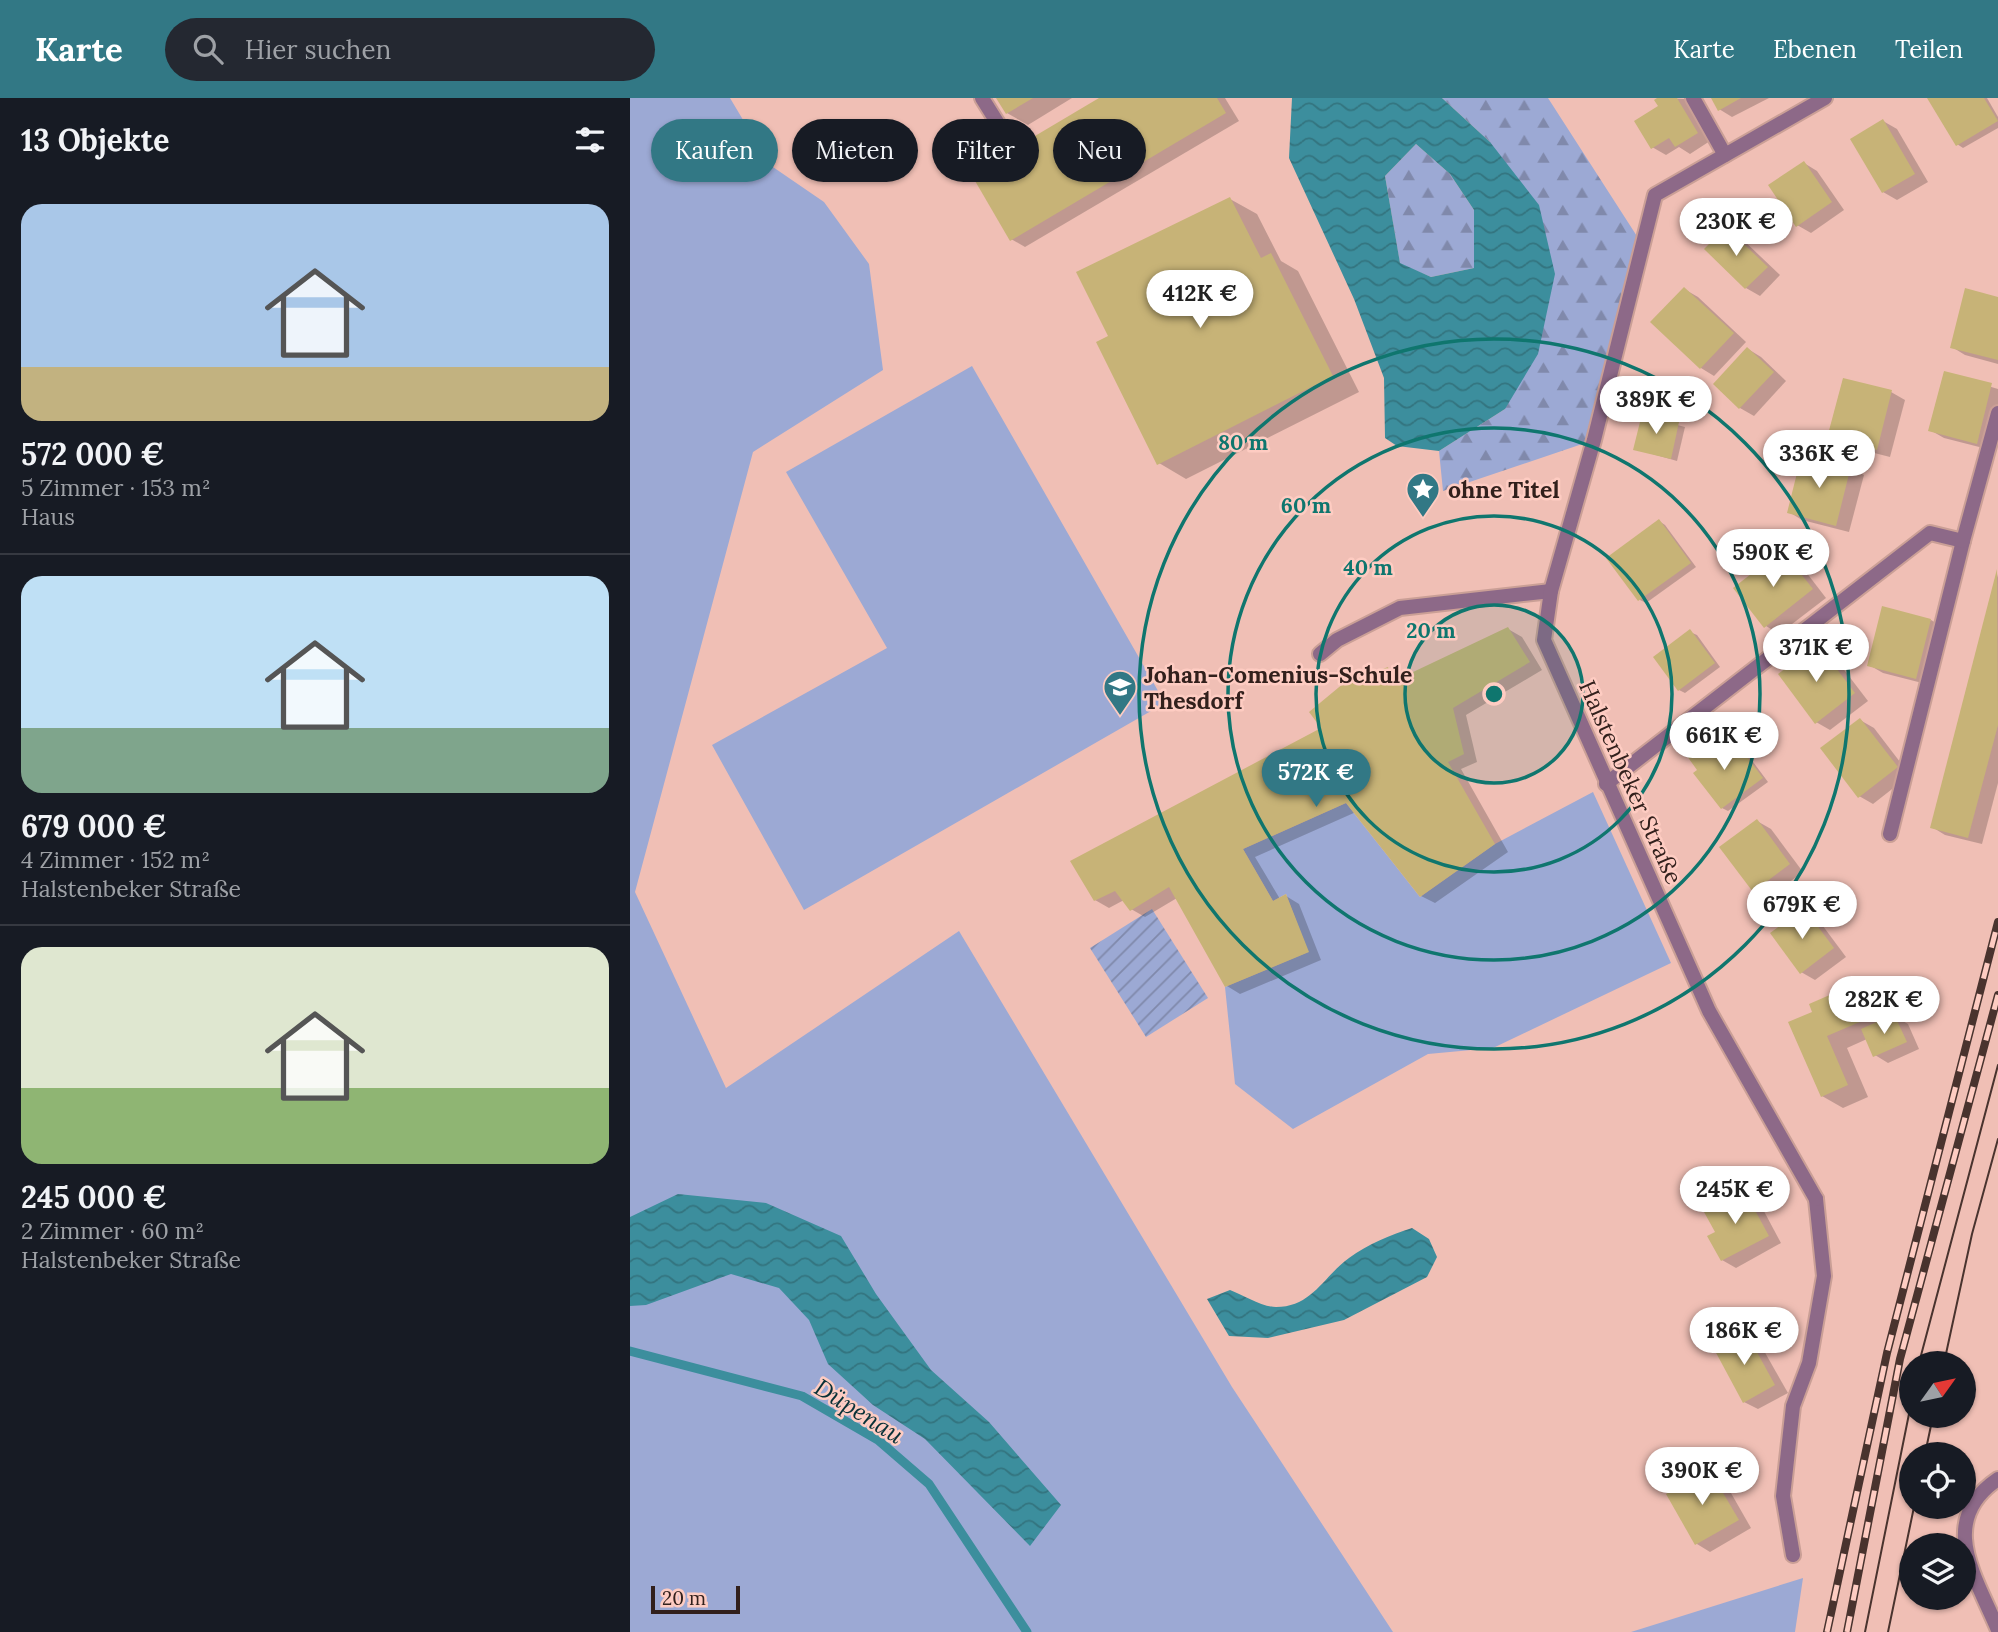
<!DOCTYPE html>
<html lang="de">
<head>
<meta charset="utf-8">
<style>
  body { margin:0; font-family:Lora,serif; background:#242831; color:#f1f3f6; height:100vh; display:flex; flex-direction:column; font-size:26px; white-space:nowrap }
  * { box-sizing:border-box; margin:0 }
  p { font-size:23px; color:#9ea1a6 }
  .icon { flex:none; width:38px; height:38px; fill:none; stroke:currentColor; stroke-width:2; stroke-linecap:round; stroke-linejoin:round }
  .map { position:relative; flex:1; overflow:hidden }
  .sheet { display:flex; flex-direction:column; background:#171b24; width:630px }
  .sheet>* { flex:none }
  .top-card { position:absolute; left:21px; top:21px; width:665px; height:63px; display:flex; gap:14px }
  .needle { width:46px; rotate:57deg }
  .controls { position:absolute; left:1269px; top:1253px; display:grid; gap:14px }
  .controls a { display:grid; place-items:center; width:77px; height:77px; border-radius:50%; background:#171b24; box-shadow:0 2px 5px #0004; font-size:35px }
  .scale { position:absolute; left:21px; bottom:18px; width:89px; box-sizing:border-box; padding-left:7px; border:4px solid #32201c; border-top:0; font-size:19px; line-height:24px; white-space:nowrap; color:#32201c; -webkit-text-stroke:5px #feccc2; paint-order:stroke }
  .price { position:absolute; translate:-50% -60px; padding:0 16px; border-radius:24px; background:#fff; color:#222; font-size:23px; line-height:46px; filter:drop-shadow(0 2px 4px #0008) }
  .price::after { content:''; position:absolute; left:50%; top:42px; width:21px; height:16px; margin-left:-10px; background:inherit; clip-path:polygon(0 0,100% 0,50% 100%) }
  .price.current { background:#327885; color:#fff }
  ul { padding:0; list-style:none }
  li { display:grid; align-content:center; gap:14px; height:371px; padding:0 21px }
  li+li { border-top:2px solid #363941 }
  li span { display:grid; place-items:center; height:217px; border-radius:21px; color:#555 }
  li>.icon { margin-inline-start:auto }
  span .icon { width:126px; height:126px; fill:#fffc; stroke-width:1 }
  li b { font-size:30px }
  h2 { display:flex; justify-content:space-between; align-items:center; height:84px; padding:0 21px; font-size:30px }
  .tag { padding:0 24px; border-radius:32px; background:#171b24; box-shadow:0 2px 5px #0004; font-size:24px; line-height:63px }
  .tag.current { background:#327885; color:#fff }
  header { display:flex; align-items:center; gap:42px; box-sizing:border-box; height:98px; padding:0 35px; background:#327885; color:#fff }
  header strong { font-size:33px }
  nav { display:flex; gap:38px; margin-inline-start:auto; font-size:24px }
  .search { width:490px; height:63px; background:#242831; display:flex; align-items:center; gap:18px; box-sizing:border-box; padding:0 24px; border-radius:38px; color:#9ea1a6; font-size:26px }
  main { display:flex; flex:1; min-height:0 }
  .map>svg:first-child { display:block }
</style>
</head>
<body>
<header>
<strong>Karte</strong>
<div class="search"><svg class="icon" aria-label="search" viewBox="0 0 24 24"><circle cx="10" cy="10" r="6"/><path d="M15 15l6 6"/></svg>Hier suchen</div>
<nav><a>Karte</a><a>Ebenen</a><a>Teilen</a></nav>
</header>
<main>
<section class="sheet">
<h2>13 Objekte<svg class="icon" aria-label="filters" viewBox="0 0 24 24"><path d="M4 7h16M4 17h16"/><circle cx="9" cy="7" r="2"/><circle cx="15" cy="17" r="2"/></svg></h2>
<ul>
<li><span style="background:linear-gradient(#a9c7e8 75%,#c2b280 0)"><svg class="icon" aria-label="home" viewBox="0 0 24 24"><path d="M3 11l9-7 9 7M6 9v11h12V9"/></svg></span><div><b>572 000 €</b><p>5 Zimmer · 153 m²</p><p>Haus</p></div></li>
<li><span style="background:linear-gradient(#bfe0f5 70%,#7fa58c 0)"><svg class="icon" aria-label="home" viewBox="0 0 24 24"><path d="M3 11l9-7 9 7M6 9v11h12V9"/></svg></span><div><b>679 000 €</b><p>4 Zimmer · 152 m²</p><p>Halstenbeker Straße</p></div></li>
<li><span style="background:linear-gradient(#dfe7d0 65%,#8fb573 0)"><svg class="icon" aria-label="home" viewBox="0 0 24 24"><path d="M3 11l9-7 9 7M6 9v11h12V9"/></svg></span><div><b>245 000 €</b><p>2 Zimmer · 60 m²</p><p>Halstenbeker Straße</p></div></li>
</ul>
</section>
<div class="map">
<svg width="1368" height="1534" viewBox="0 0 1368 1534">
  <defs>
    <pattern id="forest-firs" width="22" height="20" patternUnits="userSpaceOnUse" patternTransform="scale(1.75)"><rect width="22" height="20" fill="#9ca9d4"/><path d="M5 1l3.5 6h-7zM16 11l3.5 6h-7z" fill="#8089ab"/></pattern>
    <pattern id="garden-furrows" width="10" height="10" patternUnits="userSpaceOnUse" patternTransform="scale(1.75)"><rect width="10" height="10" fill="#9ca9d4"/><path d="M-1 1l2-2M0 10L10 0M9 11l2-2" fill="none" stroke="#8089ab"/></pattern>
    <pattern id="water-waves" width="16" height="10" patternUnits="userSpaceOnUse" patternTransform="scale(1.75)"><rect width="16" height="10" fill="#3c8e9d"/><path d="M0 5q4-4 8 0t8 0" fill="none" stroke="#33747f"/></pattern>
  </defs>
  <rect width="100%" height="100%" fill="#f0bfb5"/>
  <g fill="#9ca9d4">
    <path d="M0,0H100L140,67L194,104L239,166L253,272L123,354L5,794L96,990L329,833L602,1289L763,1534H0Z"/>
    <path d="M342,268L535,605L174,812L82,647L257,550L156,374Z"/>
    <path d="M963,694L1041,865L863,950L798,956L663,1031L605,986L595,889L678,854L656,796L643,803L613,751L716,705L790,799L865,746Z"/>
    <path d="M1173,1480L1165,1534H1001Z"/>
  </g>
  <g fill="url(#forest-firs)">
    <path d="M812,0H918L1012,146L964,342L813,393L809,353L875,311L860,44Z"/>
    <path d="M786,46L820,76L844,112V170L801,179L770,166L755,78Z"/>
  </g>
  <path fill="url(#garden-furrows)" d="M522,811L578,900L516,939L460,850Z"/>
  <g fill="url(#water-waves)" fill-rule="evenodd">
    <path d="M662,0H812L860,44L909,107L925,176L908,256L875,311L809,353L767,348L755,340L754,280L724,201L659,60ZM786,46L820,76L844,112V170L801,179L770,165L755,78Z"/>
    <path d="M48,1096L136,1105L211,1138L246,1196L301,1272L359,1324L431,1407L400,1448L295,1341L243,1307L198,1266L179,1222L149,1190L101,1176L16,1207L0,1208V1119Z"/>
    <path d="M782,1130L799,1141L807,1159L797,1179L714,1222L638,1240L599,1238L577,1201L600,1192C613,1197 632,1209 646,1209C682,1209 693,1179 719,1160C738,1146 760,1137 782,1130Z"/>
  </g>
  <g fill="#0003">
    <path d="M368,0H442L398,27L377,15Z"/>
    <path d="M473,0H595L609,23L395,149L381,141Z"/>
    <path d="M1031,0L1055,1L1080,43L1060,56L1049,49L1036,57L1022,49Z"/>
    <path d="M1083,0H1139L1102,19L1089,11Z"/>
    <path d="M1300,0H1357L1368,19V30L1333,50L1327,46Z"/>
    <path d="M1253,23L1267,31L1298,84L1267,102L1253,94Z"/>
    <path d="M1174,65L1187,73L1214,112L1181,135L1167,127Z"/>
    <path d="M600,101L627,116L651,163L668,173L729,294L556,381L529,365L480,239Z"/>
    <path d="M1096,131L1110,139L1150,177L1130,198L1116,190L1077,151Z"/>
    <path d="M1054,191L1068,199L1116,244L1084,278L1071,270Z"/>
    <path d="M1337,192L1368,200V266L1335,257L1322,249Z"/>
    <path d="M1118,251L1131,259L1156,283L1124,318L1110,310L1085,286Z"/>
    <path d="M1315,275L1368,291V325L1361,352L1314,340L1300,332Z"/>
    <path d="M1261,294L1275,302L1260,359L1213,347L1199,339Z"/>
    <path d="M1013,318L1055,329L1047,363L1005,351Z"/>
    <path d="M1220,370L1234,377L1219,434L1172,422L1159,414Z"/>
    <path d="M1029,423L1035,427L1066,469L1016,505L1010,502Z"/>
    <path d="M1152,454L1166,461L1196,500L1149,536L1136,528Z"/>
    <path d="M1368,476V685L1352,746L1315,737L1302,729Z"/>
    <path d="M1301,522L1314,530L1300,587L1253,575L1239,567Z"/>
    <path d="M878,531L892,539L912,572L836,617L847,664L831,671L878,754L805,805L791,798L726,714L625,759L650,801L656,798L669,806L691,862L610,896L597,888L547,800L515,819L501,811L494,802L479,810L465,802L694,631L758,571L772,581Z"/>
    <path d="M1060,534L1067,537L1090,569L1055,595L1049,592Z"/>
    <path d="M1188,548L1202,556L1238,603L1200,632L1186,624Z"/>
    <path d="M1230,622L1244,630L1280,677L1243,706L1229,698Z"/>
    <path d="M1080,643L1093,655L1106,646L1112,649L1138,684L1098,713L1092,710Z"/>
    <path d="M1127,723L1141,731L1173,774L1138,800L1124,792Z"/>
    <path d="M1174,813L1187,820L1216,859L1185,882L1171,874Z"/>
    <path d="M1225,888L1245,900L1255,923L1264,918L1278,926L1289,951L1258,965L1245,957L1237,941L1217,950L1238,999L1213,1010L1192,998L1185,915Z"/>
    <path d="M1114,1094L1128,1102L1151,1145L1106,1170L1092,1162Z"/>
    <path d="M1116,1236L1129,1244L1158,1295L1128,1311L1114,1304Z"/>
    <path d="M1079,1373L1093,1381L1121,1430L1080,1454L1067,1446Z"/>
  </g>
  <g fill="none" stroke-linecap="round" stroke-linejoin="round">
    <path stroke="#3c8e9d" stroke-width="9" d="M0,1253L172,1298L248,1342L299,1386L397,1534"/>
  </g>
  <g fill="#c7b377">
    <path d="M366,0H403L376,16Z"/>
    <path d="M469,0H587L596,15L380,143L341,76Z"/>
    <path d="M1027,0H1047L1068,35L1045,49L1039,40L1021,51L1004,23L1028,8L1024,2Z"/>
    <path d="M1081,0H1111L1088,13Z"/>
    <path d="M1297,0H1354L1368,23L1326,48Z"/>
    <path d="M1253,21L1285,76L1252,95L1220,41Z"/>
    <path d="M1174,63L1202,104L1166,129L1138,87Z"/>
    <path d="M600,99L631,160L641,155L703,278L527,367L466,244L478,238L446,174Z"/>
    <path d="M1096,129L1138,169L1115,191L1074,151Z"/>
    <path d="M1054,189L1104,235L1070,271L1020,224Z"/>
    <path d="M1335,190L1368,199V262L1320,250Z"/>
    <path d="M1117,249L1144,274L1109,311L1083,286Z"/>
    <path d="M1314,273L1362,285L1347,346L1298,333Z"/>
    <path d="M1213,280L1262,292L1247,352L1197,340Z"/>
    <path d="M1012,316L1049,324L1041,361L1003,352Z"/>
    <path d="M1172,355L1221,368L1206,428L1157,415Z"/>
    <path d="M1029,421L1061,465L1008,503L976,460Z"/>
    <path d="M1152,452L1183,491L1134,530L1103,490Z"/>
    <path d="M1367,471L1368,627L1338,740L1300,730Z"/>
    <path d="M1252,508L1301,521L1286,581L1237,568Z"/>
    <path d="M878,529L900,564L823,610L834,656L818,664L865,746L790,799L716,705L613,751L643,803L656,796L679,854L595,889L539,789L500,813L485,793L464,803L440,763L691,630L679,614L714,585L758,569L762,584Z"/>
    <path d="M1060,531L1085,565L1048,593L1023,559Z"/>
    <path d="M1188,546L1225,595L1185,626L1148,576Z"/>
    <path d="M1230,620L1268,669L1228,700L1190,650Z"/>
    <path d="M1080,641L1091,655L1106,644L1133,680L1091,711L1063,675L1067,672L1057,658Z"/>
    <path d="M1127,721L1160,766L1123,794L1089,749Z"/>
    <path d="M1174,810L1204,850L1170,876L1140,835Z"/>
    <path d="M1225,886L1239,920L1197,938L1218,987L1191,999L1158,924L1182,914L1179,906Z"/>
    <path d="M1264,916L1277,944L1243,959L1231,931Z"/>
    <path d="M1114,1092L1139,1138L1091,1163L1077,1138L1085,1134L1074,1114Z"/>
    <path d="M1116,1234L1145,1287L1113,1305L1084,1251Z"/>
    <path d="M1079,1371L1109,1422L1065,1447L1036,1396Z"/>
  </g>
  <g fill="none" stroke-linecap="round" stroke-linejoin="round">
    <defs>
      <g id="service">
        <path d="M352,0L372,32"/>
        <path d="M1063,0L1095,57"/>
        <path d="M690,556L707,542L770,510L921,493"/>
        <path d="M1260,736L1333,443"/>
        <path d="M1163,1457L1153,1398L1163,1308L1179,1265L1194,1178L1186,1101"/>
      </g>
      <g id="minor">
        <path d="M976,686L1300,435L1333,443L1368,315"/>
        <path d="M1186,1101L1079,913L914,542L921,493L964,342L1025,97L1195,0"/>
        <path d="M1368,1381C1306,1423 1346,1479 1368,1532"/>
      </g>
    </defs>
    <use href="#service" stroke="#ca9f96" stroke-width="18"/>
    <use href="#minor" stroke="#ca9f96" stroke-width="18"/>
    <use href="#service" stroke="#8d6988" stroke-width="14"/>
    <use href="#minor" stroke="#8d6988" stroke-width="14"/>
    <g stroke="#49332e" stroke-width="2">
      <path d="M1289,1265L1368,967"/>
      <path d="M1314,1265L1342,1136L1368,1041"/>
      <path d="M1295,1356L1303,1318"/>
      <path d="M1235,1534L1281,1306"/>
      <path d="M1258,1534L1284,1409"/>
    </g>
    <defs>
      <g id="rail">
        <path d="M1197,1534L1257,1255L1368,824"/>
        <path d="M1217,1534L1270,1261L1368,897"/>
      </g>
    </defs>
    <use href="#rail" stroke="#49332e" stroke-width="8"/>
    <use href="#rail" stroke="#feccc2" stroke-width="5" stroke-dasharray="16" stroke-linecap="butt"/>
  </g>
  <circle cx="864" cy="596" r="89" fill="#0f766e" fill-opacity=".12"/>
  <g fill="none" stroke="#0f766e" stroke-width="3.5">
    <circle cx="864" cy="596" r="89"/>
    <circle cx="864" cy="596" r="178"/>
    <circle cx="864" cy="596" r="266"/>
    <circle cx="864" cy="596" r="355"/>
  </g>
  <defs>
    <symbol id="sight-pin" viewBox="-11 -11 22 30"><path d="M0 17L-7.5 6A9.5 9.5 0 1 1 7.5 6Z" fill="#327885" stroke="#feccc2"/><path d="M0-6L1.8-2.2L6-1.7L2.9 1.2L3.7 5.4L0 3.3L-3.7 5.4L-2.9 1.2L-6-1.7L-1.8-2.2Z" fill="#fff"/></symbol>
    <symbol id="school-pin" viewBox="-11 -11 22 30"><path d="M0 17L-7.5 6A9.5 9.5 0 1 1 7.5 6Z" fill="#327885" stroke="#feccc2"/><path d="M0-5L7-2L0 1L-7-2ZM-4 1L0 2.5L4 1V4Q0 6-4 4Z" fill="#fff"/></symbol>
  </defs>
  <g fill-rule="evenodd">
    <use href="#sight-pin" x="774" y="372" width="38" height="52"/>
    <use href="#school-pin" x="471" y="570" width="38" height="52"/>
  </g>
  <g text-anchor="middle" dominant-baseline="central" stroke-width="5" stroke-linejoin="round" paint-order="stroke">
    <g font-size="23" font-weight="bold" fill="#32201c" stroke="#feccc2" text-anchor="start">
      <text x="818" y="391">ohne Titel</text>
      <text x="514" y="576">Johan-Comenius-Schule<tspan x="514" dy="26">Thesdorf</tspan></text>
    </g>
    <g font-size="23" fill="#32201c" stroke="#feccc2">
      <text transform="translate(1001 684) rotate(66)">Halstenbeker Straße</text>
    </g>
    <g font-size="24" font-style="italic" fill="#083037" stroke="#feccc2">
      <text transform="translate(229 1313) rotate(32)">Düpenau</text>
    </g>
  </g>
  <circle cx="864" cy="596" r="10" fill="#0f766e" stroke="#feccc2" stroke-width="3.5"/>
  <g font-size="21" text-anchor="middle" font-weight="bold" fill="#0f766e" stroke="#feccc2" stroke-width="5" stroke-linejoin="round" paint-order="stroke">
    <text x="613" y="352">80 m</text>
    <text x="676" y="415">60 m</text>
    <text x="738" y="477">40 m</text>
    <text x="801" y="540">20 m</text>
  </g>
</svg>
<div class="controls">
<a><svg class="needle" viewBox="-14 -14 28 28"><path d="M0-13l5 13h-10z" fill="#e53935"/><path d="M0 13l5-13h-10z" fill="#9ea1a6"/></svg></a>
<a><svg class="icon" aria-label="locate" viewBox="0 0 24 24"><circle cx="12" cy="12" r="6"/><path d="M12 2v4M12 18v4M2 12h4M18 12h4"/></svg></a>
<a><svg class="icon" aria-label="layers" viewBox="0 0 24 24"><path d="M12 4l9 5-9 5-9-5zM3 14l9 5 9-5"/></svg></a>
</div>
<div class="scale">20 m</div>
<b class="price" style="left:1106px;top:160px">230K €</b>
<b class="price" style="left:570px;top:232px">412K €</b>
<b class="price" style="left:1026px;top:338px">389K €</b>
<b class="price" style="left:1189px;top:392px">336K €</b>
<b class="price" style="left:1143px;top:491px">590K €</b>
<b class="price" style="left:1186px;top:586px">371K €</b>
<b class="price" style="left:1094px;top:674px">661K €</b>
<b class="price current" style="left:686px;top:711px">572K €</b>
<b class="price" style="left:1172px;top:843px">679K €</b>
<b class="price" style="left:1254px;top:938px">282K €</b>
<b class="price" style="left:1105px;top:1128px">245K €</b>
<b class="price" style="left:1114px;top:1269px">186K €</b>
<b class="price" style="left:1072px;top:1409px">390K €</b>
<div class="top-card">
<a class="tag current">Kaufen</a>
<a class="tag">Mieten</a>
<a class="tag">Filter</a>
<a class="tag">Neu</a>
</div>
</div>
</main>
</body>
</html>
